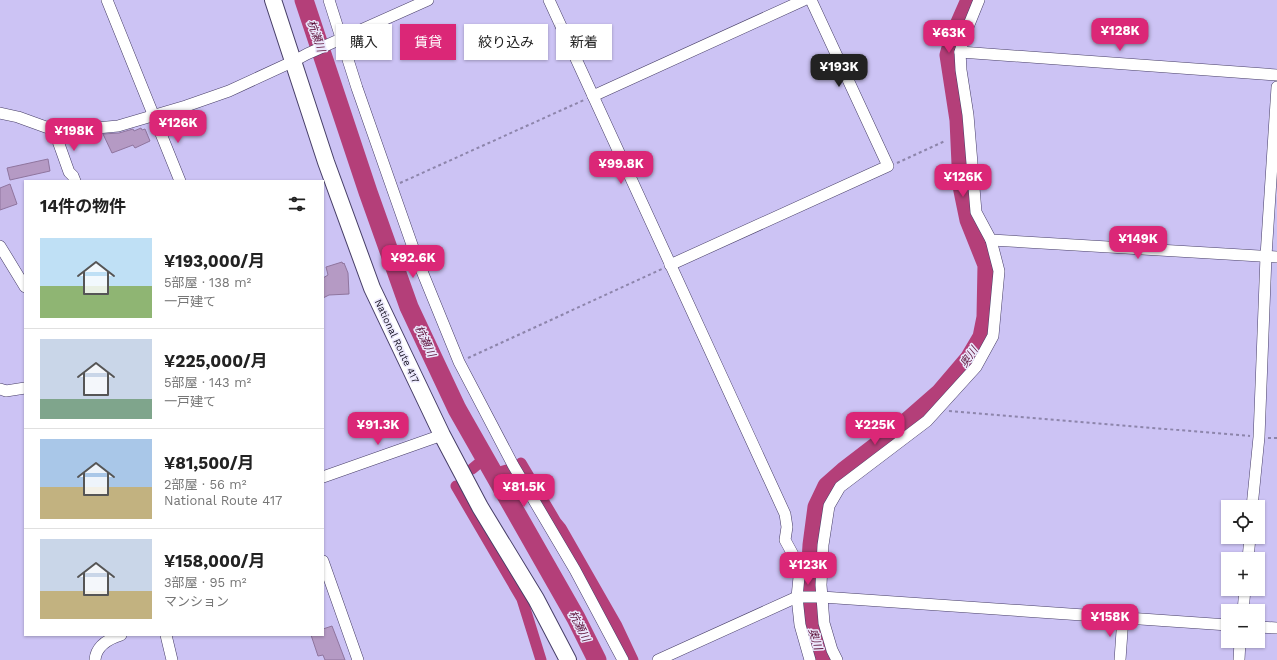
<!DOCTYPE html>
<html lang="ja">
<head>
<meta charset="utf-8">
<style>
  body { margin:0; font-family:"Work Sans","Noto Sans JP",sans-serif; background:#f6f6f6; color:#222; height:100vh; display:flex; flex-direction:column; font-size:15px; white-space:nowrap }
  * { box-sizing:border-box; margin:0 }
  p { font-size:13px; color:#767676 }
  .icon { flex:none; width:22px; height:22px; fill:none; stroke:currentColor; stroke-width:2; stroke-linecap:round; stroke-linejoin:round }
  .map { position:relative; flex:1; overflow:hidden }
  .sheet { position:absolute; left:24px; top:180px; width:300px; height:456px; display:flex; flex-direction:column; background:#fff; border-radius:0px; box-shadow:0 1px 3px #0004 }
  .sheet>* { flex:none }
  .guide { position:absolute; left:336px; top:24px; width:380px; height:36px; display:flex; gap:8px }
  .fabs { position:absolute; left:1221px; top:500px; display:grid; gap:8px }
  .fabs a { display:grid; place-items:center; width:44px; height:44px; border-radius:0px; background:#fff; box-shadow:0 1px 3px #0004; font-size:20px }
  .price { position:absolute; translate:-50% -34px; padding:0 9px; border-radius:8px; background:#db2777; color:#fff; font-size:13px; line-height:26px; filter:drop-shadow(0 1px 2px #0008) }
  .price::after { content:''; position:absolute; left:50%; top:24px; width:12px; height:9px; margin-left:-6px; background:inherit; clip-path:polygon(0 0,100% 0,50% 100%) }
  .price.active { background:#222; color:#fff }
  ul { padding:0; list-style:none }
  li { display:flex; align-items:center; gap:12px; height:100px; padding:0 16px }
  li+li { border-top:1px solid #e0e0e0 }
  li span { display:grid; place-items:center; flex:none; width:112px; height:80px; border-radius:0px; color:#555 }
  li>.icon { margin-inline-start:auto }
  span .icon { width:48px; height:48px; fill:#fffc; stroke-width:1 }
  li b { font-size:17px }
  h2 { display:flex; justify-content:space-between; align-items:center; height:48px; padding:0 16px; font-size:17px }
  .pill { padding:0 14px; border-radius:0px; background:#fff; box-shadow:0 1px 3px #0004; font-size:14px; line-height:36px }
  .pill.active { background:#db2777; color:#fff }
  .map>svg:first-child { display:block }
</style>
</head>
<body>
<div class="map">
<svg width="1277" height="660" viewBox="0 0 1277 660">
  <rect width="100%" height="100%" fill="#ccc3f4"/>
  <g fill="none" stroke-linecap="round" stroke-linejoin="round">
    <g stroke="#b43f79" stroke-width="11">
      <path d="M521,463L556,522L561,528L617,626L633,660"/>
      <path d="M472,469L484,459"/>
      <path d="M493,474L510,469"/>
      <path d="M456,486L522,599L541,660"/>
    </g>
    <g stroke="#b43f79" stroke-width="19">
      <path d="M304,0L368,192L409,307L457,409L576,618L597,660"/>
      <path d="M822,660L810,625L809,593L812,545L817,507L827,486L844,471L900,428L940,393L969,359L982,337L986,317L987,265L969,220L962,186L959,120L949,55L955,34L970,0"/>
    </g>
  </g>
  <g fill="#b59ac4" stroke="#8f759e">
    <path d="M141,128L142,130L145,129L150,141L135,148L133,145L112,153L103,134L119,133L133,129L134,131Z"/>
    <path d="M48,159L50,171L10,180L7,168Z"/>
    <path d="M10,184L17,204L0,210V188Z"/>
    <path d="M342,262L343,264L344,263L348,273L349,294L329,295L323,298V278L328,275L326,267Z"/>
    <path d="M332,626L337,639L345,660H325L323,655L318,656L311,635H323V629Z"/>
  </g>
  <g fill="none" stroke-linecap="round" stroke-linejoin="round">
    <defs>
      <g id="minor">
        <path d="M107,0L180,181"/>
        <path d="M329,0L357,88L417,259L459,362L513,465L575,570L623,660"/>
        <path d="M549,0L785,514L787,527L785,540L797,562L799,577L797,597L800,625L810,660"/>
        <path d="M979,0L966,32L960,52L961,70L968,115L976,212L991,240L1277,257"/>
        <path d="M960,52L1277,75"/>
        <path d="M593,96L804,0"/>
        <path d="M0,113L18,117L54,130H75L118,126L186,106L229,91L294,61L307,54L428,0"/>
        <path d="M54,130L69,172L73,176L75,181"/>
        <path d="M0,246L25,287"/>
        <path d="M670,265L888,166L811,0"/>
        <path d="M0,389L6,391L25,388"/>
        <path d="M323,477L442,435"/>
        <path d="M1252,507L1259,437L1266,256L1277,87"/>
        <path d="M1248,559L1250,537"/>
        <path d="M323,561L358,660"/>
        <path d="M1243,611L1245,589"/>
        <path d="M1258,627L1277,628"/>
        <path d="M166,635L172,660"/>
        <path d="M95,660C96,646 108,639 121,635"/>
        <path d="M658,660L797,597H822L1228,625"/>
        <path d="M837,660L832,650L824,623L821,585L823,545L829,506L840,487L927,421L976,367L993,336L999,271L991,240"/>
        <path d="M1120,660L1123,617"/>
        <path d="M1239,660L1240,641"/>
      </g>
      <path id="highway" d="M273,0L326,162L372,288L442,435L480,507L536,599L568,660"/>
    </defs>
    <use href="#minor" stroke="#473e67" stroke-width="12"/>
    <use href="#highway" stroke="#473e67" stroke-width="18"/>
    <g stroke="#8d85ab" stroke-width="2" stroke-dasharray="3 3" stroke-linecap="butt">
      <path d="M897,163L945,141"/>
      <path d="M400,183L584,100"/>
      <path d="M468,358L662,269"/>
      <path d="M949,411L1250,436"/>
      <path d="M1268,438H1277"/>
    </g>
    <use href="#minor" stroke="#fff" stroke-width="11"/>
    <use href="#highway" stroke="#fff" stroke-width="16"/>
  </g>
  <g text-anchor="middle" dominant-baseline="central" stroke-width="3" stroke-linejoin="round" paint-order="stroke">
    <g font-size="10" fill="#120e1e" stroke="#ebe8fc">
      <text transform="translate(397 341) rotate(65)">National Route 417</text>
    </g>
    <g font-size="11" font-style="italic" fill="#5e123a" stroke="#ebe8fc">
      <text transform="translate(316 36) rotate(71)">杭瀬川</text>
      <text transform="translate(425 341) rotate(65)">杭瀬川</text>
      <text transform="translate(969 357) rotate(-55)">奥川</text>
      <text transform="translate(579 626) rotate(63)">杭瀬川</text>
      <text transform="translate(815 639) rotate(73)">奥川</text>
    </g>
  </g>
</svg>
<div class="fabs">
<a><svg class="icon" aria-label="locate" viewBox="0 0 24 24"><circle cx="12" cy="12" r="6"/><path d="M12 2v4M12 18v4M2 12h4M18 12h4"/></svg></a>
<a>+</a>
<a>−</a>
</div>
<b class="price" style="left:1120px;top:52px">¥128K</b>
<b class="price" style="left:949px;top:54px">¥63K</b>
<b class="price active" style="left:839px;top:88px">¥193K</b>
<b class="price" style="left:178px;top:144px">¥126K</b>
<b class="price" style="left:74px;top:152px">¥198K</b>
<b class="price" style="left:621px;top:185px">¥99.8K</b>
<b class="price" style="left:963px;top:198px">¥126K</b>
<b class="price" style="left:1138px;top:260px">¥149K</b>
<b class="price" style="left:413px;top:279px">¥92.6K</b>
<b class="price" style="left:378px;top:446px">¥91.3K</b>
<b class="price" style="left:875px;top:446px">¥225K</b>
<b class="price" style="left:524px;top:508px">¥81.5K</b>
<b class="price" style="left:808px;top:586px">¥123K</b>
<b class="price" style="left:1110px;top:638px">¥158K</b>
<div class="guide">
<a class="pill">購入</a>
<a class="pill active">賃貸</a>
<a class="pill">絞り込み</a>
<a class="pill">新着</a>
</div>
<section class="sheet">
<h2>14件の物件<svg class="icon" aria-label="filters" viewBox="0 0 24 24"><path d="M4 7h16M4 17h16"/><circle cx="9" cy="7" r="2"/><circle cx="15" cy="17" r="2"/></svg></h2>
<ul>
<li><span style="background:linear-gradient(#bfe0f5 60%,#8fb573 0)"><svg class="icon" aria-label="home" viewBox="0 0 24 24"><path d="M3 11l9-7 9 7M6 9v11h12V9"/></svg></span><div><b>¥193,000/月</b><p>5部屋 · 138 m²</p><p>一戸建て</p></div></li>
<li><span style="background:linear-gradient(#c9d6e8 75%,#7fa58c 0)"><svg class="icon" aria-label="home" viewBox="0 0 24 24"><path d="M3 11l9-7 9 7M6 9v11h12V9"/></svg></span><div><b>¥225,000/月</b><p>5部屋 · 143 m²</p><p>一戸建て</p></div></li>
<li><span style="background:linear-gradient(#a9c7e8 60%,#c2b280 0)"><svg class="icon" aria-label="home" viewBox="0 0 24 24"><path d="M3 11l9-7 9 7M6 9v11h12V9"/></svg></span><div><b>¥81,500/月</b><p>2部屋 · 56 m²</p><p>National Route 417</p></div></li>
<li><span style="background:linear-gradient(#c9d6e8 65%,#c2b280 0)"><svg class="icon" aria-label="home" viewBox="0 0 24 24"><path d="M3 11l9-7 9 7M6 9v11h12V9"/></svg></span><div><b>¥158,000/月</b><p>3部屋 · 95 m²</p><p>マンション</p></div></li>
</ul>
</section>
</div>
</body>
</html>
